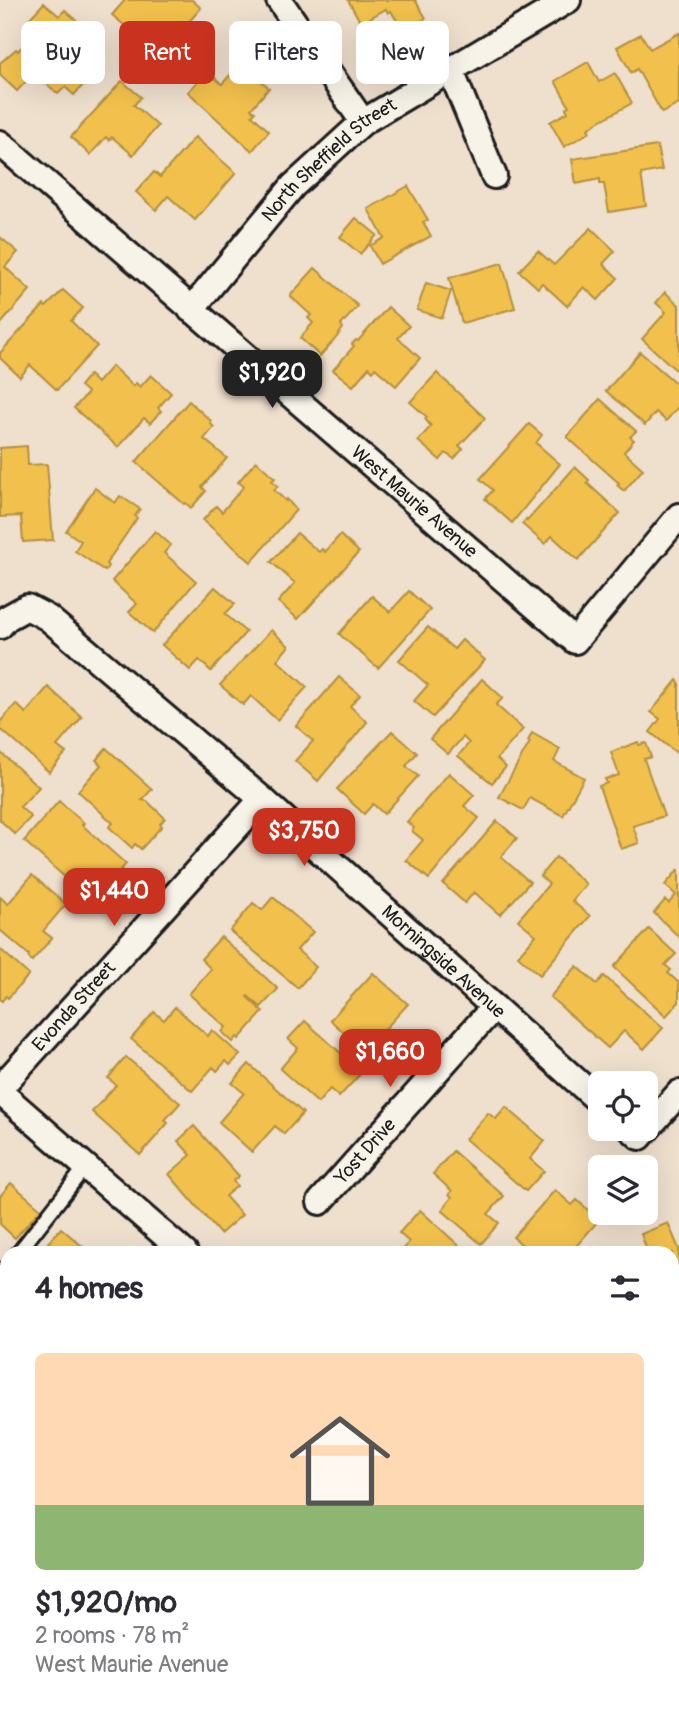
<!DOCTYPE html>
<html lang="en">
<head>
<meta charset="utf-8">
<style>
  body { margin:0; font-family:Pangolin,sans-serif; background:#f2f2f3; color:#2b2b33; height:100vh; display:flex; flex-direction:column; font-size:26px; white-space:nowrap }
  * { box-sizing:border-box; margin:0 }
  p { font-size:23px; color:#7c7c81 }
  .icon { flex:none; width:38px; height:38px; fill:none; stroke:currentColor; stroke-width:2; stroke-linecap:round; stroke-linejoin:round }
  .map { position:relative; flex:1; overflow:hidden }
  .details { position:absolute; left:0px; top:1246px; width:679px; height:469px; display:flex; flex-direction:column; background:#fff; border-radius:21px 21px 0 0; box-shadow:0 7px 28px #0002 }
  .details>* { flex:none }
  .top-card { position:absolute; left:21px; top:21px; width:637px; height:63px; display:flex; gap:14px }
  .buttons { position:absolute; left:588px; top:1071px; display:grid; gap:14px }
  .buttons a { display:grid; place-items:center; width:70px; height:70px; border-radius:10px; background:#fff; box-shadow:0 7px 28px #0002; font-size:35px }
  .price { position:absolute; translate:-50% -60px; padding:0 16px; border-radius:14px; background:#c8321e; color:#fff; font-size:23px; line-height:46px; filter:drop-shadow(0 2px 4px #0008) }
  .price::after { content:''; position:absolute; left:50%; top:42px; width:21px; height:16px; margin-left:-10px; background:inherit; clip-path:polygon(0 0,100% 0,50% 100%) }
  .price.active { background:#222; color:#fff }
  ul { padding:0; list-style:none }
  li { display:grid; align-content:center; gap:14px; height:371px; padding:0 35px }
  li+li { border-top:2px solid #e1e1e2 }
  li span { display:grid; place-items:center; height:217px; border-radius:10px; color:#555 }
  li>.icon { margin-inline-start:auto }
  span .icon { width:126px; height:126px; fill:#fffc; stroke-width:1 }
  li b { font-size:30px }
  h2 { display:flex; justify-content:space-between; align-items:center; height:84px; padding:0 35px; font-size:30px }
  .tag { padding:0 24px; border-radius:10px; background:#fff; box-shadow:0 7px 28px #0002; font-size:24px; line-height:63px }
  .tag.active { background:#c8321e; color:#fff }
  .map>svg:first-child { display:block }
</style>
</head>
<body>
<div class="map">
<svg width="679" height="1715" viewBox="0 0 679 1715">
  <rect width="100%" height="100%" fill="#efdfcd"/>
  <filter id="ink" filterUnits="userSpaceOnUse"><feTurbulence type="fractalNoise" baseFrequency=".0143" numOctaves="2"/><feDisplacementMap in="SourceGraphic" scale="14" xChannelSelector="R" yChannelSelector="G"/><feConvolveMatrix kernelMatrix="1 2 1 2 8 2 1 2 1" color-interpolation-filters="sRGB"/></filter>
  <g filter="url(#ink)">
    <path fill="#e9d1ba" d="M679,1542V1715H526L532,1708H672V1550Z"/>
    <g fill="#f2c14e" stroke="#b2903f" stroke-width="2">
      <path d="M125,0H192L201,8L186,25L193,31L176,50L167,43L157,53L112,15Z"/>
      <path d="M348,0H415L426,18L403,31L391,11L388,13L386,9L361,23Z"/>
      <path d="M44,3L59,16L65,10L94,36L78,54L94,73L74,95L65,87L58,94L40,78L38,80L32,75L17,91L0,75V63L16,49L18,51L38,29L28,20Z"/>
      <path d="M679,33V104L662,113L637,69L631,73L617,47L641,34L650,49Z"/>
      <path d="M588,62L599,82L615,73L632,103L598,122L588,129L590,132L564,147L550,122L568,112L566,108L569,106L555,81Z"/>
      <path d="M241,63L269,88L251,109L255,112L252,115L269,131L252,151L188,92L207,71L222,84Z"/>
      <path d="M122,81L141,97L134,105L158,126L133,155L112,137L109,140L106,137L90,155L71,137Z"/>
      <path d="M195,137L236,173L195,220L168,196L156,210L136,192L154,172L160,177Z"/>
      <path d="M657,146L662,170L641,174L646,206L609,212L604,184H600V179L576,184L572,159Z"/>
      <path d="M408,186L428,220L423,222L431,236L380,264L370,246L384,238L368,209Z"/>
      <path d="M356,218L377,235L360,254L340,237Z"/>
      <path d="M591,228L615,251L603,264L618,278L598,300L584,287L567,306L542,283L538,288L519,271L538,251L554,265Z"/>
      <path d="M0,237L18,252L5,267L30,290L0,325Z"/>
      <path d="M502,263L515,308L462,323L449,278Z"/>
      <path d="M315,268L358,306L341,325L343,328L337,337L320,356L300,338L313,323L308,318L311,315L290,296Z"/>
      <path d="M426,283L451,291L442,318L417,310Z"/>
      <path d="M63,290L83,308L71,321L97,346L57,390L30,365L20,377L0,358V353L44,305L46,307Z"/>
      <path d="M665,292L679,305V373L642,339L666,312L656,303Z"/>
      <path d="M388,307L409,326L398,338L420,358L396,386L375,368L373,371L369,367L353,386L333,370L354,346L352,344L356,340L358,341Z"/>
      <path d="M640,352L679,386V406L666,421L656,412L645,425L606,391Z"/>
      <path d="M112,366L133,386L136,383L140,387L151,375L171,393L158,408L161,411L150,423L144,418L118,447L74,408L88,393L80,386L89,375L97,383Z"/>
      <path d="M437,373L485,418L459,446L463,449L454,459L446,453L440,460L418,441L431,426L425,419L427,417L410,402Z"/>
      <path d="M600,399L636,431L630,437L634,440L624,452L643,469L624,491L617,485L619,483L567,437Z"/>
      <path d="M189,401L211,421L210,423L214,427L204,439L227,458L202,487L206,491L191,508L186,503L184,504L136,462Z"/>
      <path d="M529,424L542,435L536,443L560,464L512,523L485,499L493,490L480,479Z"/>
      <path d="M27,446L28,465L47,464L53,540L23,542L21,516L0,517V448Z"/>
      <path d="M256,461L275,478L272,481L278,486L274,490L286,501L287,499L296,510L251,562L203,520L216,506L222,512L244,486L238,482Z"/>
      <path d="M575,467L589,480L587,483L620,513L578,560L552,536L545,544L522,524L526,519L527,521Z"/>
      <path d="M95,488L115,503L120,496L140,509L135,516L137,518L106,564L108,566L105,571L75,551L81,541L66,531Z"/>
      <path d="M155,531L171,545L164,553L196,581L153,633L129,612L137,604L112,581Z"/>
      <path d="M297,533L319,552L322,549L325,552L340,535L359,552L298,619L278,602L295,583L271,562Z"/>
      <path d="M215,587L235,604L225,614L246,632L211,671L199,660L190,670L162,645Z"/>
      <path d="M409,591L430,610L378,668L339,634L372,596L390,612Z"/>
      <path d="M428,627L454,649L462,640L485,660L433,717L414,701L428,685L399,660Z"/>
      <path d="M271,630L289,646L277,660L307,687L277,720L251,696L243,705L220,685Z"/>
      <path d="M339,677L360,695L350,706L367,722L318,781L295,761L313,741L296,726Z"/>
      <path d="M482,679L503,698L496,705L523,729L497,759L506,767L492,783L458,756L469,743L463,737L448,754L430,739Z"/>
      <path d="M677,680L679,682V755L650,732L660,719L651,712Z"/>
      <path d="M48,687L82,717L57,746L66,753L49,772L3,731H0V722L16,704L26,713Z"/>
      <path d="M392,731L417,753L406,766L418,776L384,814L373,804L364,814L337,789Z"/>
      <path d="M532,733L560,749L554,761L584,778L563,816L530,798L523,810L499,797L530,742L528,741Z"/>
      <path d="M638,742L639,745L646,743L651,757L644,759L664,816L633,826L639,843L621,849L599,786L607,783L605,779L619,775L611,752Z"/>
      <path d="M106,748L152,789L142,800L147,801L165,818L160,824L162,826L141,849L135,844L132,848L109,827L113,823L78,791L101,765L96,760Z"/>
      <path d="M0,752L39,787L20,807L31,817L15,834L0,820Z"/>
      <path d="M449,773L474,795L464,806L479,818L429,879L406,860L423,840L412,831L414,828L407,822Z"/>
      <path d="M59,801L84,823L82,825L126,864L103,890L94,883L84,894L24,841Z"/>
      <path d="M497,821L517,838L501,857L530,882L500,915L474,892L465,903L443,884Z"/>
      <path d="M556,857L586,884L572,901L590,916L540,975L518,956L536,935L518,920L549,884L540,876Z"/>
      <path d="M678,870H679V937L654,913L665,900L669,903L676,895L665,885Z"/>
      <path d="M32,875L66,904L43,931L52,938L32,961L28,957L29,955L0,930V897L8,904Z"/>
      <path d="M273,897L313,932L297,950L316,967L298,988L230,931L253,903L262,910Z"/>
      <path d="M649,929L676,954L665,965L671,970L668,973L679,983V1002L666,1016L614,967Z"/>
      <path d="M221,937L278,989L261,1007L248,996L247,997L263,1012L239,1039L237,1037L233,1042L222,1032L226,1027L189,994L211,969L201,959Z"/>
      <path d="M0,949L29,975L8,998L6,996L2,1001L0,999Z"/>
      <path d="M577,966L597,984L604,976L663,1028L644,1049L624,1031L608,1048L550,997Z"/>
      <path d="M373,973L408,1004L385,1029L393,1037L374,1059L330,1020Z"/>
      <path d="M175,1007L208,1036L212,1030L240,1055L230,1065L226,1061L217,1071L213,1067L192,1091L131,1039L154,1012L164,1020Z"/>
      <path d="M305,1021L362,1072L339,1097L330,1089L318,1103L280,1069L298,1048L288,1039Z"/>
      <path d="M126,1057L180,1103L165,1120L168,1123L140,1155L92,1112L116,1085L108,1078Z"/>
      <path d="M249,1064L303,1113L284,1134L275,1126L252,1152L219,1122L244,1093L232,1083Z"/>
      <path d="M506,1107L545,1141L530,1159L544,1171L526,1191L465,1139L488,1113L496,1119Z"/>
      <path d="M194,1126L239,1176L233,1181L237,1186L225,1196L242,1215L220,1234L169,1174L191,1155L178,1141Z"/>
      <path d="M453,1151L504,1196L488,1214L499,1223L481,1244L442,1210L452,1197L449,1194L452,1191L433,1174Z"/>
      <path d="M11,1183L41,1209L15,1238L0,1224V1196Z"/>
      <path d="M555,1190L572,1205L577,1200L599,1220L570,1253H531L513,1237Z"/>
      <path d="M420,1210L467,1253H400L409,1242L399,1233Z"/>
      <path d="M668,1223L679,1249V1319L672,1322V1253H648L641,1234Z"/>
      <path d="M61,1228L89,1252V1253H39Z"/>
      <path d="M7,1306V1337L0,1330V1314Z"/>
      <path d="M0,1482L7,1489V1499L0,1507Z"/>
      <path d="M3,1553L7,1557V1590L0,1598V1556Z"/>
      <path d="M0,1621L7,1627L5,1648L0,1643Z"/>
      <path d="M7,1699V1708H36L44,1715H0V1707Z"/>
      <path d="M66,1708H98L91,1715H60Z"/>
      <path d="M205,1708H250L258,1715H212Z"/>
      <path d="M298,1708H336L330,1715L324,1711L320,1715H310L303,1709L301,1711Z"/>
    </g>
    <path fill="#e4572e" stroke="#a84529" stroke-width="2" d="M609,1708H667L675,1715H602Z"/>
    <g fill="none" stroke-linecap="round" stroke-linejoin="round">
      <defs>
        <g id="service">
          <path d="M18,1253L86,1166"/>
          <path d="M0,1275L7,1267"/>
          <path d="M672,1611L679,1603"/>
          <path d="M672,1671L679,1677"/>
          <path d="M0,1690L7,1683"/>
          <path d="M530,1708L538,1715"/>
          <path d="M582,1715L588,1708"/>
        </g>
        <g id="minor">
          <path d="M279,0L363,122"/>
          <path d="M451,71L494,176"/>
          <path id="s1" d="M0,143L575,641L679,516"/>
          <path id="s2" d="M191,310L293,186L363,122L568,0"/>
          <path id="s3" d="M0,626L7,618L27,607L48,618L262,799L600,1102"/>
          <path id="s4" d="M0,1088L262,799"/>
          <path d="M0,1092L185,1253"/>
          <path d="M631,1129L640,1137L679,1093"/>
          <path id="s5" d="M320,1202L494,1007"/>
        </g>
        <g id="primary">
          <path d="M672,1444L679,1436"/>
          <path d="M432,1715L438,1708"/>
        </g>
      </defs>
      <use href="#service" stroke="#1c1c1c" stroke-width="18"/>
      <use href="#minor" stroke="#1c1c1c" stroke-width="30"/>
      <use href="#primary" stroke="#1c1c1c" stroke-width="44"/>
      <use href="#service" stroke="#f7f3e8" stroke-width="12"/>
      <use href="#minor" stroke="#f7f3e8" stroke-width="24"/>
      <use href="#primary" stroke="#fddcac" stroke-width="38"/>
    </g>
  </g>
  <g text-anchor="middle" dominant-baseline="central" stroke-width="7" stroke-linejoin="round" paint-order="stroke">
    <g font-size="19" fill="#1c1c1c" stroke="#f7f3e8">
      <text stroke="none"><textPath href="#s2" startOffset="205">North Sheffield Street</textPath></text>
      <text stroke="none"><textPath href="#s1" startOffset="548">West Maurie Avenue</textPath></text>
      <text stroke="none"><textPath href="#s3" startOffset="581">Morningside Avenue</textPath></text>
      <text stroke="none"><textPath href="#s4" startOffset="110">Evonda Street</textPath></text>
      <text stroke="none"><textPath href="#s5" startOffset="68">Yost Drive</textPath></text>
    </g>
  </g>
</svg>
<div class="buttons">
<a><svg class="icon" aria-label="locate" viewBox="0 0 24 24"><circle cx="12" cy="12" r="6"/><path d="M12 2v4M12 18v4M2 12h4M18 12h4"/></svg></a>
<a><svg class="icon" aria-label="layers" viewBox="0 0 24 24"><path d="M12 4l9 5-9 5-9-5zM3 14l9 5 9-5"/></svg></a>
</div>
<b class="price active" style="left:272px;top:410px">$1,920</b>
<b class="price" style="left:304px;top:868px">$3,750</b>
<b class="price" style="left:114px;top:928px">$1,440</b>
<b class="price" style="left:390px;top:1089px">$1,660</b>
<div class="top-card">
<a class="tag">Buy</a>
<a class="tag active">Rent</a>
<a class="tag">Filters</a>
<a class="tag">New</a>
</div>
<section class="details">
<h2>4 homes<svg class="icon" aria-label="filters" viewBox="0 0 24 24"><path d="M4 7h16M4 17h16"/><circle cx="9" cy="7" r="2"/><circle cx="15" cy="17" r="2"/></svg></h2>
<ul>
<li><span style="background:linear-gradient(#ffd9b3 70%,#8fb573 0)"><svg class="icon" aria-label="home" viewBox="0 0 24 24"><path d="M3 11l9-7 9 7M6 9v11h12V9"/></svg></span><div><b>$1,920/mo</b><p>2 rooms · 78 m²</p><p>West Maurie Avenue</p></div></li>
</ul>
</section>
</div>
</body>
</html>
